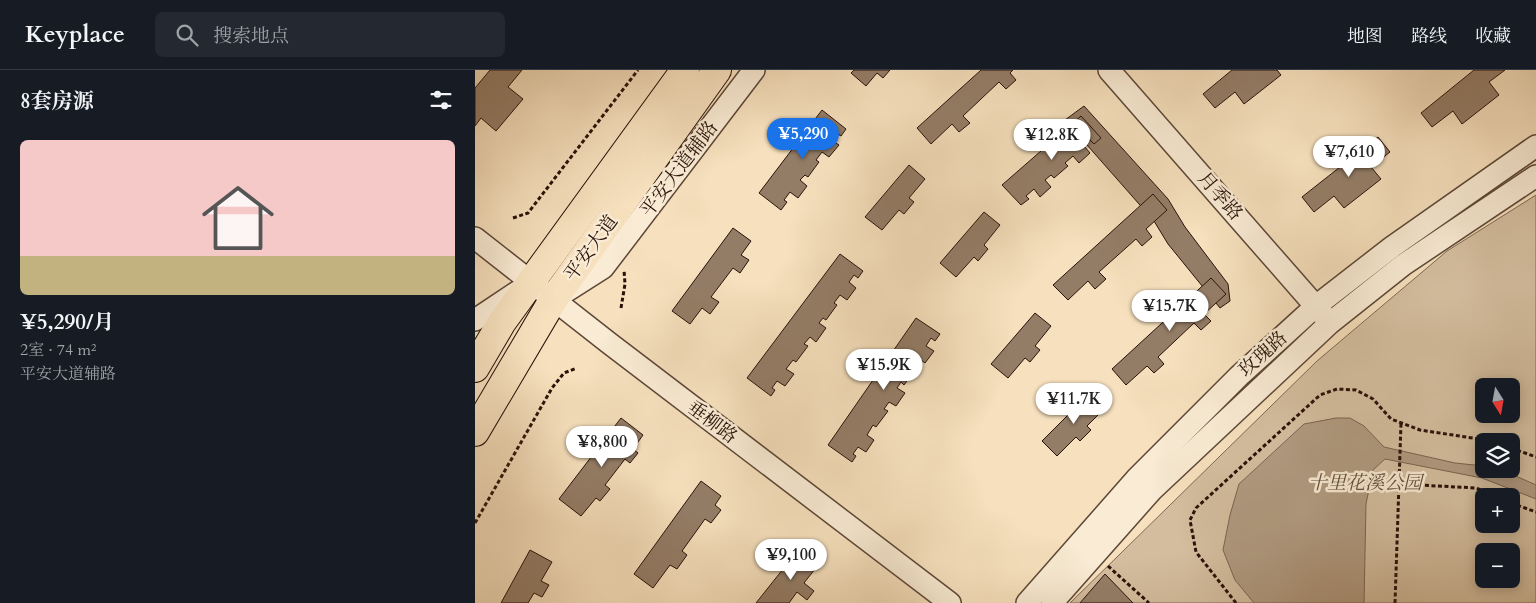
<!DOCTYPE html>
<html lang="zh">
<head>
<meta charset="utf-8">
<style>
  body { margin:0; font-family:Cardo,"Noto Serif SC",serif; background:#242831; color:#f1f3f6; height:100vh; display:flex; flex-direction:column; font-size:19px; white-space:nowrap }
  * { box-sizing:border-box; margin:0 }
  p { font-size:16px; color:#9ea1a6 }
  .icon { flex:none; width:28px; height:28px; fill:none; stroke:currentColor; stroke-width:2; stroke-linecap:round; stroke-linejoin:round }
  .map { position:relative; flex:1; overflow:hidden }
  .sheet { display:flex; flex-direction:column; background:#171b24; width:475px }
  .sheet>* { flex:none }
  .needle { width:32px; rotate:169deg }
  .buttons { position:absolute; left:1000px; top:308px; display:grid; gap:10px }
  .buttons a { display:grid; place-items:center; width:45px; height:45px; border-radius:8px; background:#171b24; box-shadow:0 2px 12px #0003; font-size:25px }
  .price { position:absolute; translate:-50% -42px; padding:0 11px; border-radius:18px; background:#fff; color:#222; font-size:16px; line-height:32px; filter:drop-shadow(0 1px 2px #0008) }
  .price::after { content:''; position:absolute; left:50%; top:30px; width:15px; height:11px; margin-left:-8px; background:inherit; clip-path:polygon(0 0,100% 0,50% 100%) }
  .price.selected { background:#1a73e8; color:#fff }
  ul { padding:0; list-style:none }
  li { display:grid; align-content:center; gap:10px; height:265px; padding:0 20px }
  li+li { border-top:1px solid #363941 }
  li span { display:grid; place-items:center; height:155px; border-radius:8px; color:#555 }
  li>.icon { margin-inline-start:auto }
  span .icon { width:90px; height:90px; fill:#fffc; stroke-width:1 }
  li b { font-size:21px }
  h2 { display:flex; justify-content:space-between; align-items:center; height:60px; padding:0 20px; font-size:21px }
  header { display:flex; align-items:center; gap:30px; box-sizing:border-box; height:70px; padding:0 25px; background:#171b24; border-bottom:1px solid #363941 }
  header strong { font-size:24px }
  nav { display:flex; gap:28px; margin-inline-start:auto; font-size:18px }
  .search { width:350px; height:45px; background:#242831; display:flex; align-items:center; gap:12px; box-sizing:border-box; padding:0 18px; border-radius:8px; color:#9ea1a6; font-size:19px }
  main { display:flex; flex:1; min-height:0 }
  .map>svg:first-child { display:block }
</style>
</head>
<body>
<header>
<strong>Keyplace</strong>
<div class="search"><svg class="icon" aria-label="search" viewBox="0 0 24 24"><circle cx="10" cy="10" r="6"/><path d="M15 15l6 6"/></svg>搜索地点</div>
<nav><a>地图</a><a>路线</a><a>收藏</a></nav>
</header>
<main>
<section class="sheet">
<h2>8套房源<svg class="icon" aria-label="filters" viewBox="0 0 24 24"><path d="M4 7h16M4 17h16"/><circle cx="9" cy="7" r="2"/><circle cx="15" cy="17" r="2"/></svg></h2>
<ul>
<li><span style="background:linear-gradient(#f6c9c9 75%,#c2b280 0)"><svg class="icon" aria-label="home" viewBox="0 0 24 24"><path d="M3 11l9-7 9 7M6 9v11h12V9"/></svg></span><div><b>¥5,290/月</b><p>2室 · 74 m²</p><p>平安大道辅路</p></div></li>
</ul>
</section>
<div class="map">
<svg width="1061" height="533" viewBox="0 0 1061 533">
  <rect width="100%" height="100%" fill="#f6e0bd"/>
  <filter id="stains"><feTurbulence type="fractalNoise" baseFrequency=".004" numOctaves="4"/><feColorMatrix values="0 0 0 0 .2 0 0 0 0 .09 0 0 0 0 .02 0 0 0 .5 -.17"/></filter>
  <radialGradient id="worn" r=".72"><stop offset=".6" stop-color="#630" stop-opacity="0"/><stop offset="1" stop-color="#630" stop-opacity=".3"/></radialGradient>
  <path fill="#d3bd9e" stroke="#7e6854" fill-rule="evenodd" d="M1061,125V533H595L842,291L972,181ZM1009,316H1036V344H1009ZM1009,371H1036V399H1009ZM1009,426H1036V454H1009ZM1009,481H1036V509H1009Z"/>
  <path fill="#b09a80" stroke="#7a6450" d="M861,348H875L889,356L909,377L980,393L1009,396V399H1025L1061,415V429L1007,408L910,389L898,400L891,434L889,533H779L760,510L748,480L755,445L764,414L829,354Z"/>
  <g fill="#947d67" stroke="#291209">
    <path d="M15,0H47L33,17L48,29L21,61L6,48L0,56V18Z"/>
    <path d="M379,0H415L408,8L402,3L391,16L376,3Z"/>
    <path d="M506,0H538L535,3L541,10L531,19L524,12L488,46L495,53L484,62L477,54L456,74L442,58Z"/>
    <path d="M757,0H802L806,5L769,34L760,22L740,38L728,24Z"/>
    <path d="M999,0H1030L1014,12L1024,25L987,54L978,41L957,57L946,43Z"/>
    <path d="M609,36L693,129L710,157L753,214L755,231L745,238L693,174L679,151L590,50Z"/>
    <path d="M347,40L371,59L366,66L361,63L356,70L364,75L354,87L347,82L341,90L344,92L333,107L330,105L325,110L332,116L323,128L315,122L309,130L312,132L306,140L284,123Z"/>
    <path d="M606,46L626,68L619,74L615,70L609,76L615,83L604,93L598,86L590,93L593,96L579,108L576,105L570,110L576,117L565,127L559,119L551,126L554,129L546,135L527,115Z"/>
    <path d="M903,67L915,82L896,97L906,109L869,138L859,126L839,142L827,127Z"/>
    <path d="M434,95L450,109L434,128L439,132L429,144L424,140L407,160L390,147Z"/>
    <path d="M678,124L692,140L671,159L677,167L667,176L661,169L624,202L631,209L620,219L613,211L593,230L578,215Z"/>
    <path d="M509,142L525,155L509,175L513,179L503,191L499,187L481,207L465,193Z"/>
    <path d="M258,158L276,171L266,185L274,190L265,203L258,198L236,227L244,232L235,244L227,238L215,254L197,241Z"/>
    <path d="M365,184L388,201L383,208L379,205L374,212L381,218L372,230L365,225L359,233L362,235L351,250L348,248L344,253L351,258L341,272L335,267L329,274L333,276L321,292L318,290L311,299L319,304L310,316L302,311L297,318L300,320L296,326L272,308Z"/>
    <path d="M736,208L751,224L729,244L736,251L726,260L719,253L683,287L689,294L679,303L672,296L651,315L637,299Z"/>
    <path d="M560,243L576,256L560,276L565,280L555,292L550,288L533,308L516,294Z"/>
    <path d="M441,248L465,264L460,271L456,268L451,276L459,281L450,293L443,288L437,297L440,299L429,315L426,312L422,318L430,323L421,336L414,332L409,339L413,341L401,357L398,355L392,365L399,370L391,382L383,377L378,384L381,386L377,392L353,375Z"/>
    <path d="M615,323L630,338L612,356L616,360L605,371L601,367L582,386L567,371Z"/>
    <path d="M146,348L168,365L158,379L163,383L155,393L150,389L130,415L135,419L125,431L121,428L106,446L84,429Z"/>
    <path d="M226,411L246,426L240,435L246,440L236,453L230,449L207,481L212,485L202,499L195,495L178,518L159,504Z"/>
    <path d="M324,479L344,494L329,513L339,521L332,530L322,522L314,533H281Z"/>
    <path d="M55,480L77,492L66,511L74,515L67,527L59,523L53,533H26Z"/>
    <path d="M630,504L658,533H605Z"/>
  </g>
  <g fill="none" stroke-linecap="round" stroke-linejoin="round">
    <defs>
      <g id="minor">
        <path d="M634,0L850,247"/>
        <path d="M0,168L134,273L475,533"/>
        <path d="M84,226L128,198L279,0"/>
        <path d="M0,250L48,218"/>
        <path d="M552,533L662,408L764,306L841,236L917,177L1061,76"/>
        <path d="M577,533L677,420L855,253L928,195L1061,106"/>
      </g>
      <g id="major">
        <path d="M0,298L27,252L210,0"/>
        <path d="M0,362L78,230L242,0"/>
      </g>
    </defs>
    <use href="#minor" stroke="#5c4636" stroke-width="24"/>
    <use href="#major" stroke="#291209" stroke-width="30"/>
    <g stroke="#291209" stroke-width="3" stroke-dasharray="4 2.5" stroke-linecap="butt">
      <path d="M38,148L53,143L163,0"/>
      <path d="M146,238L150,214L149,200"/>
      <path d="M1036,378L1061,387"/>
      <path d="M924,414L1001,418L1022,426"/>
      <path d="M1036,433L1061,442"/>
      <path d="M0,453L77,318L89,303L102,298"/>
      <path d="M633,496L674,533"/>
      <path d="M761,533L721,482L715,450L721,438L845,325L862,319L881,320L898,329L916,349L945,360L1017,371"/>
      <path d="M920,533L926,353"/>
    </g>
    <use href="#minor" stroke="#f9ebd4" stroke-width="21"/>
    <use href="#major" stroke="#f6e0bd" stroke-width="28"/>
  </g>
  <g text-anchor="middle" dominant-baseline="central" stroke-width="5" stroke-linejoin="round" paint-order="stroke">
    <g font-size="19" fill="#291209" stroke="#f9ebd4">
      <text transform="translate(204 99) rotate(-53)">平安大道辅路</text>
      <text transform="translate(745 126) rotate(49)">月季路</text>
      <text transform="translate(116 178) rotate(-54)">平安大道</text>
      <text transform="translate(788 284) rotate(-42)">玫瑰路</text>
      <text transform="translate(237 352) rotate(37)">垂柳路</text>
    </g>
    <g font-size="19" font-style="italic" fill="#644e3d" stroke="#f9ebd4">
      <text x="890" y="413">十里花溪公园</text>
    </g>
  </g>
  <rect width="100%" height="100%" filter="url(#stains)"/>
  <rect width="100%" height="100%" fill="url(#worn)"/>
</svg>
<div class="buttons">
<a><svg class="needle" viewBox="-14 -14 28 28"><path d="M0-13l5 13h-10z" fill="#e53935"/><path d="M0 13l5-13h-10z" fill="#9ea1a6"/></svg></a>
<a><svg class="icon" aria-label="layers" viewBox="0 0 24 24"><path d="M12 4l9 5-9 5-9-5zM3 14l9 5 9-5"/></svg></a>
<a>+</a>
<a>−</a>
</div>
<b class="price selected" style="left:328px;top:90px">¥5,290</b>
<b class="price" style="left:577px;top:91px">¥12.8K</b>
<b class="price" style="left:874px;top:108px">¥7,610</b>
<b class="price" style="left:695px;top:262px">¥15.7K</b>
<b class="price" style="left:409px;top:321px">¥15.9K</b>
<b class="price" style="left:599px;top:355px">¥11.7K</b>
<b class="price" style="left:127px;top:398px">¥8,800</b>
<b class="price" style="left:316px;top:511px">¥9,100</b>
</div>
</main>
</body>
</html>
